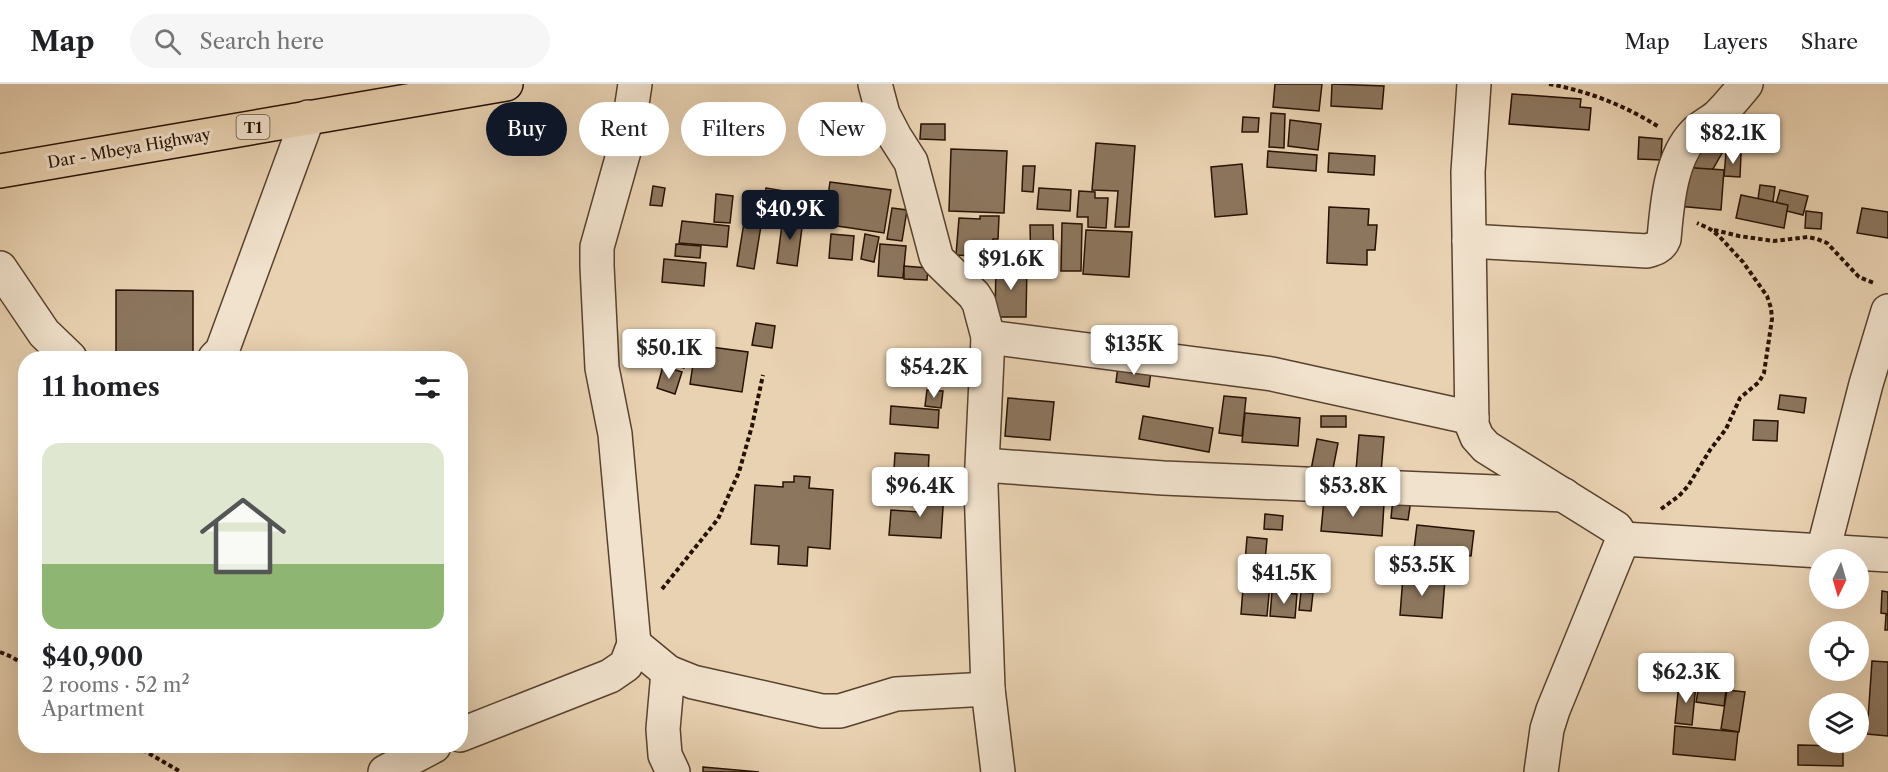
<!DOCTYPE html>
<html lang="en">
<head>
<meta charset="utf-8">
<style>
  body { margin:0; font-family:"Libre Caslon Text",serif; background:#f6f6f6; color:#202124; height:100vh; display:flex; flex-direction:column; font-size:22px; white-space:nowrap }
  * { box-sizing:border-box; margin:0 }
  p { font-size:20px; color:#757577 }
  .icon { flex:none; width:33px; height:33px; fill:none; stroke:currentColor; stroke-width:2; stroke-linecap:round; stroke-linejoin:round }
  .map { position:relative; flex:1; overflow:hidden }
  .sheet { position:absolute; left:18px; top:267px; width:450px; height:402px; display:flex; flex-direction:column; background:#fff; border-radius:24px; box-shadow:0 6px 24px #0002 }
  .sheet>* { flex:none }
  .hud { position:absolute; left:486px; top:18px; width:570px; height:54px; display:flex; gap:12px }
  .needle { width:39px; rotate:185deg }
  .controls { position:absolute; left:1809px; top:465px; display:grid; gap:12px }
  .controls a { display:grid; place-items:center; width:60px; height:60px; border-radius:50%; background:#fff; box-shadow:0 6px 24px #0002; font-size:30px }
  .price { position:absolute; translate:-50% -51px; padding:0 14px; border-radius:6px; background:#fff; color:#222; font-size:20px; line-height:39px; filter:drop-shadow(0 2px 3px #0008) }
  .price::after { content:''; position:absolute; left:50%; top:36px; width:18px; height:14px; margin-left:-9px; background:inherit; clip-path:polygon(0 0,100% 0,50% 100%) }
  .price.on { background:#111827; color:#fff }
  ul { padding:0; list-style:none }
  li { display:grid; align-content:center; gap:12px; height:318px; padding:0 24px }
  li+li { border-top:2px solid #e0e0e0 }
  li span { display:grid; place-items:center; height:186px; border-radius:18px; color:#555 }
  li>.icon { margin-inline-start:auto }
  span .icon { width:108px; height:108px; fill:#fffc; stroke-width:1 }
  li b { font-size:26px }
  h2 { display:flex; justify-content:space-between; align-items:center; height:72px; padding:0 24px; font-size:26px }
  .chip { padding:0 21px; border-radius:27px; background:#fff; box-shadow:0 6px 24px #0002; font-size:21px; line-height:54px }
  .chip.on { background:#111827; color:#fff }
  header { display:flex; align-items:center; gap:36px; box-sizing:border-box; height:84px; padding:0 30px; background:#fff; border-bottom:2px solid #e0e0e0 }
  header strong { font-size:28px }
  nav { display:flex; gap:33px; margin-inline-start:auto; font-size:21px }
  .search { width:420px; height:54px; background:#f6f6f6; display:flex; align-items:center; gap:15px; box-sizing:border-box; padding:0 21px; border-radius:33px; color:#757577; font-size:22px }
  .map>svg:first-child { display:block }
</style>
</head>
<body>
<header>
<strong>Map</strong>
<div class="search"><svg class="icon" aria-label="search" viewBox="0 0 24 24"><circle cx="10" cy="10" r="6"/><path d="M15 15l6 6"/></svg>Search here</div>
<nav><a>Map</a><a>Layers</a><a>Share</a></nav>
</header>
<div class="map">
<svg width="1888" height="688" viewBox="0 0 1888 688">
  <rect width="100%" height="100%" fill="#e9d2b2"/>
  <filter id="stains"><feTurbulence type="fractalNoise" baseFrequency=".00333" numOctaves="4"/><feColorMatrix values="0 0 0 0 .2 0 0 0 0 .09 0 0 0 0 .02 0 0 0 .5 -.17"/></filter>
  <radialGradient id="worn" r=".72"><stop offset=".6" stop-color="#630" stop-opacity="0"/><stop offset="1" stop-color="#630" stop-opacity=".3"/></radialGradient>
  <g fill="#8c765e" stroke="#271202" stroke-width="1.5">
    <path d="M1275,0H1322L1319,27L1273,23Z"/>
    <path d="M1332,0L1384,2L1382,25L1331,22Z"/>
    <path d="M1512,10L1581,15L1580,23L1591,24L1589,46L1509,40Z"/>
    <path d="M1271,29L1285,30L1284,64L1269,63Z"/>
    <path d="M1243,33L1259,34L1258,48H1242Z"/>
    <path d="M1290,36L1321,40L1318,66L1288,62Z"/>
    <path d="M921,40H945V56L920,55Z"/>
    <path d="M1639,53L1662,55L1661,76L1638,75Z"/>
    <path d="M1096,59L1135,62L1129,143H1115L1118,107L1092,106Z"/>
    <path d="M1705,60L1722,69L1709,92L1693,83Z"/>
    <path d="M951,65L1007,67L1004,129L949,127Z"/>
    <path d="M1268,67L1317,71L1316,87L1267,83Z"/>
    <path d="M1329,69L1375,72L1374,91L1328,88Z"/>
    <path d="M1726,69L1741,70L1740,93L1724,92Z"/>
    <path d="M1242,80L1247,130L1215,133L1211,83Z"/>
    <path d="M1023,82H1035L1033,108L1022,107Z"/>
    <path d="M1681,83L1724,86L1721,126L1677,122Z"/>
    <path d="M830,98L891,106L884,149L824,140Z"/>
    <path d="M1760,101L1775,103L1772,124L1757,122Z"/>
    <path d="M653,102L665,104L662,122L650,121Z"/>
    <path d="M766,104L808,111L804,133L762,126Z"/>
    <path d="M1039,104L1071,106L1070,127L1037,125Z"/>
    <path d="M1780,106L1808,112L1803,131L1775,124Z"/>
    <path d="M1079,107L1095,108V114H1108L1106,144L1088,143V133H1077Z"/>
    <path d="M716,110L733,112L730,139L714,138Z"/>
    <path d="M1741,111L1788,121L1784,144L1736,134Z"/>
    <path d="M1329,123L1369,125L1368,141H1377L1375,166H1367V181L1327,179Z"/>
    <path d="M892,124L907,126L902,157L887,155Z"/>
    <path d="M1862,124L1888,128V154L1857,149Z"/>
    <path d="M746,126L763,129L754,185L737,182Z"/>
    <path d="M1806,127L1822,129L1821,145L1805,144Z"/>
    <path d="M980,132H999L998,155H993L992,173L956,171L959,134L980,135Z"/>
    <path d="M783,133L803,136L797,182L777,179Z"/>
    <path d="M682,137L729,142L727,163L679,159Z"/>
    <path d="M1062,139L1082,140L1081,187H1061Z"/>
    <path d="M1030,141H1053L1054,183L1031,184Z"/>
    <path d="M1086,146L1132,148L1129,193L1083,190Z"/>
    <path d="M831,150L854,152L852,176L829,174Z"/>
    <path d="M865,150L879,153L874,178L861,175Z"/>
    <path d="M676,160L701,162L700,174L675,172Z"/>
    <path d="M880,160L906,162L903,194L878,192Z"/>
    <path d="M664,175L706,179L704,202L662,198Z"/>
    <path d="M996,180L1027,181L1026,233H995Z"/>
    <path d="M904,182L928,184L927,196L904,195Z"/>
    <path d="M116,206L193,207V274H116Z"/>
    <path d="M756,239L775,242L772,264L752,261Z"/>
    <path d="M696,261L748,268L742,308L690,300Z"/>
    <path d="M676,265L690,269L684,284L671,280Z"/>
    <path d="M663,282L682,288L675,310L657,304Z"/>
    <path d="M1118,282L1151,287L1149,303L1116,298Z"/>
    <path d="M898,289H918V301L898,300Z"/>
    <path d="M927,306L943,307L941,324L925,322Z"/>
    <path d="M1780,311L1806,314L1804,329L1778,325Z"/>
    <path d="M1224,312L1246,314L1242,352L1219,349Z"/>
    <path d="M1008,314L1054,318L1050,356L1005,352Z"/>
    <path d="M891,322L939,326L938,344L890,340Z"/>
    <path d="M1245,329L1300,334L1298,362L1242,358Z"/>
    <path d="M1143,332L1213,344L1209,368L1139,355Z"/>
    <rect x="1321" y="332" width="25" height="11"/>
    <path d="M1754,336L1778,337L1777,357L1753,356Z"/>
    <path d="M1359,351L1384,353L1380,400L1355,398Z"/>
    <path d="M1317,355L1338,359L1331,395L1310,391Z"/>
    <path d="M895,369L929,371L928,393L905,392L904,403L893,402Z"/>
    <path d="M794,392L810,393L809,404L833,406L830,465L808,463L807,482L778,480L779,462L751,460L755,401L783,403V398H794Z"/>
    <path d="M921,406L944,408L941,454L889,451L891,426L920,428Z"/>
    <path d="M1393,414L1411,416L1408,436L1391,434Z"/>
    <path d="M1324,415L1384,420L1382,452L1321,447Z"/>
    <path d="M1265,430L1283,432L1282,446L1264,445Z"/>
    <path d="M1417,441L1474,447L1471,472L1414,465Z"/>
    <path d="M1247,453L1267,455L1263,500H1270L1267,532L1241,530Z"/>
    <path d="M1403,492L1445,495L1442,534L1400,531Z"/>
    <path d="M1882,507L1888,508V530L1881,529Z"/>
    <path d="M1272,508L1297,510L1295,534L1270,532Z"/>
    <path d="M1301,508L1313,509L1311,527L1299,526Z"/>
    <path d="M1886,531H1888V546H1885Z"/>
    <path d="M1872,577L1888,578V652L1867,650Z"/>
    <path d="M1679,599L1696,600L1692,641L1675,639Z"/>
    <path d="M1699,602L1726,606L1724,622L1696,618Z"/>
    <path d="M1727,606L1745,608L1739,648L1721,645Z"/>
    <path d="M1675,642L1738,648L1735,676L1673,670Z"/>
    <path d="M1798,661L1843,662V682L1798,681Z"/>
    <path d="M703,683L759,688H703Z"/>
  </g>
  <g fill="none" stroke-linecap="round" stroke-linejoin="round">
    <defs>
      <g id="minor">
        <path d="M875,0L883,30L895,53L911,78L936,172L939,177L974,211L979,219L988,253L981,402L988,605L998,688"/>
        <path d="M1474,0L1468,88L1472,341L1477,353L1486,363L1616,444L1623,455L1553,626L1547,645L1541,688"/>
        <path d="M1469,157L1647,167C1654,165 1661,163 1664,155C1667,122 1670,74 1695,49C1702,42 1711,38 1718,32C1728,22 1737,11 1746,0"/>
        <path d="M0,184L44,249L70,274"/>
        <path d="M988,253L1272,290L1472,334"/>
        <path d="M215,274L222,267L308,33"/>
        <path d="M983,381L1163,394L1564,411"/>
        <path d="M1623,455L1888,471"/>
        <path d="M1823,467L1866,300L1888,227"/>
        <path d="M634,560L668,588L693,598L822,627H840L896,610L988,605"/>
        <path d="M668,588L663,645L665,671L673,688"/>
        <path d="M460,651L610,592L626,581L634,560L615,350L602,284L597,182V163L626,60L635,0"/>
        <path d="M385,688L434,662"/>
      </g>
      <path id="highway" d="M0,87L506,0"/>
    </defs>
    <use href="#minor" stroke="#58422e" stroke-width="36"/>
    <use href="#highway" stroke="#271202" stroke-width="36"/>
    <g stroke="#271202" stroke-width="4" stroke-dasharray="4.5 3" stroke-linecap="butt">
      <path d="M1549,0C1588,7 1626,22 1659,43"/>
      <path d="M1714,146L1739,152L1774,157L1808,153L1817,155L1827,159L1859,193L1874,199"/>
      <path d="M1661,425L1679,412L1688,402L1710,366L1726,345L1740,314L1759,298L1764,289L1772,235L1771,224L1767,212L1743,178L1719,152L1710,145L1697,139"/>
      <path d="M662,505L718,435L739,388L752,342L763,291"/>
      <path d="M0,568L12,573L26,582"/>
      <path d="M136,662L181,688"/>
    </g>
    <use href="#minor" stroke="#f1e2cd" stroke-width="33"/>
    <use href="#highway" stroke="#e9d2b2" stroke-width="33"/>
  </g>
  <g text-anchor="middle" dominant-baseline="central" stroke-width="6" stroke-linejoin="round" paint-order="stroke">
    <rect fill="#f1e2cd" stroke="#64503f" stroke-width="1.5" x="236.5" y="31" width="33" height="24" rx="4.5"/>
    <g font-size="15" font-weight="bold" fill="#271202">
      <text x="253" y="43">T1</text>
    </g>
    <g font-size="16" fill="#271202" stroke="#f1e2cd">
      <text transform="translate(129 64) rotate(-10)">Dar - Mbeya Highway</text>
    </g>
  </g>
  <rect width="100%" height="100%" filter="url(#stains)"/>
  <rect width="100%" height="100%" fill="url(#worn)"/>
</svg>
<div class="controls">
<a><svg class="needle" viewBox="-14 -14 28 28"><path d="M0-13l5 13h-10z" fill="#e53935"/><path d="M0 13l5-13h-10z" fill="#757577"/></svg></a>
<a><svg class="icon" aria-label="locate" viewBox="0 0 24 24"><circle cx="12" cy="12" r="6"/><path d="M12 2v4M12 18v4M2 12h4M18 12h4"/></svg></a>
<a><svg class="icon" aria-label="layers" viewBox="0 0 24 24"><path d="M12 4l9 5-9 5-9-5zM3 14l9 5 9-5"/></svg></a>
</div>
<b class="price" style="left:1733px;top:81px">$82.1K</b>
<b class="price on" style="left:790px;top:157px">$40.9K</b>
<b class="price" style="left:1011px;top:207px">$91.6K</b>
<b class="price" style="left:1134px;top:292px">$135K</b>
<b class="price" style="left:669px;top:296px">$50.1K</b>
<b class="price" style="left:934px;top:315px">$54.2K</b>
<b class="price" style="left:920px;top:434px">$96.4K</b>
<b class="price" style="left:1353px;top:434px">$53.8K</b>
<b class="price" style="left:1422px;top:513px">$53.5K</b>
<b class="price" style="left:1284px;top:521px">$41.5K</b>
<b class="price" style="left:1686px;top:620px">$62.3K</b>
<div class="hud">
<a class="chip on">Buy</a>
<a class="chip">Rent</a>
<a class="chip">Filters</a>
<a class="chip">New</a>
</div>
<section class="sheet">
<h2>11 homes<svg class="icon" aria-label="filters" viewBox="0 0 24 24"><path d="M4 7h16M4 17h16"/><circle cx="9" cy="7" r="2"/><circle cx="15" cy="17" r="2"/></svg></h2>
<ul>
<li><span style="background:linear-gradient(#dfe7d0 65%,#8fb573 0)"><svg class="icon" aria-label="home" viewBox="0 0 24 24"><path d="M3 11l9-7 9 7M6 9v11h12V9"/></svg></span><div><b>$40,900</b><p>2 rooms · 52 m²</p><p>Apartment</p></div></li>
</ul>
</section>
</div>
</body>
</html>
